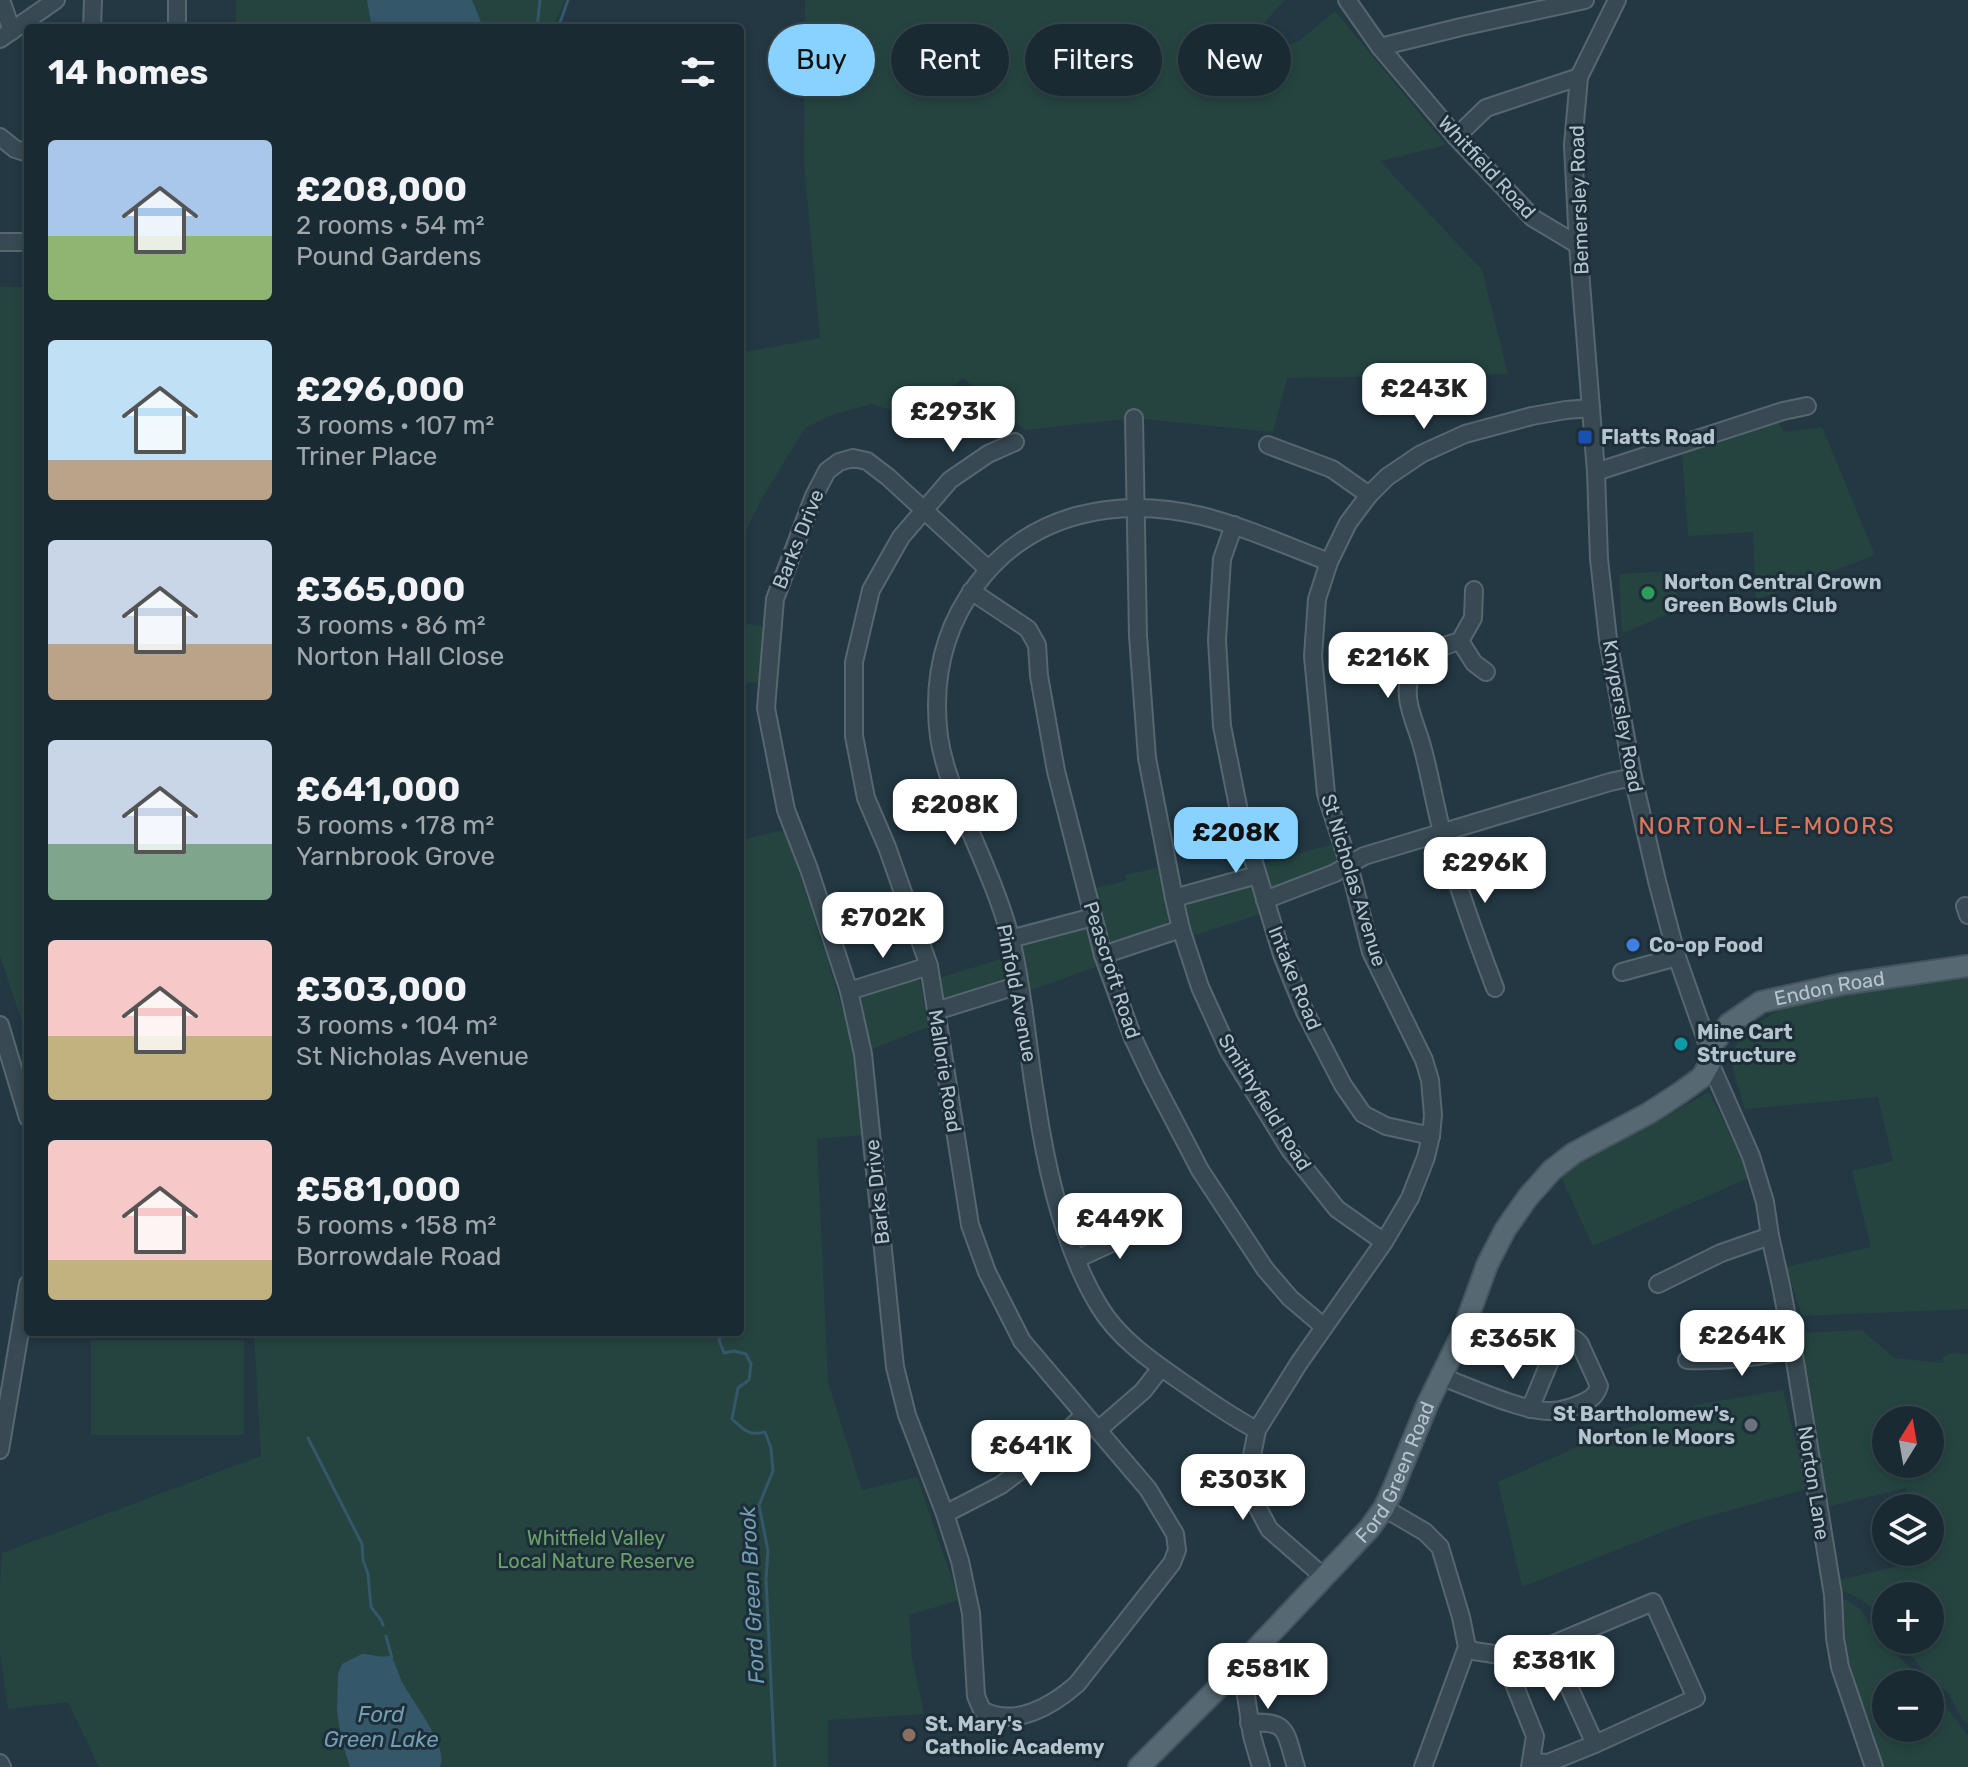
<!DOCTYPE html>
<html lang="en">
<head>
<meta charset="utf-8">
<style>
  body { margin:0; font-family:Rubik,sans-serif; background:#23323a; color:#f1f3f6; height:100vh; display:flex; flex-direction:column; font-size:30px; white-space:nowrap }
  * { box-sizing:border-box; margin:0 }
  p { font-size:26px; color:#9fa7ac }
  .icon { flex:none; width:44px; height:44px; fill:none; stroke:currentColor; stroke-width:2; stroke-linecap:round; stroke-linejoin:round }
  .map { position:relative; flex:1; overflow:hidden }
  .details { position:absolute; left:24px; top:24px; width:720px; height:1312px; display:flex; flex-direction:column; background:#1a2a32; border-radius:8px; box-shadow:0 4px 12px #0003,0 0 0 2px #38464d }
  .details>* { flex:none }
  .top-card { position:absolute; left:768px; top:24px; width:760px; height:72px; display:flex; gap:16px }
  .needle { width:52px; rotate:11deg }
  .controls { position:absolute; left:1872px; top:1406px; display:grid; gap:16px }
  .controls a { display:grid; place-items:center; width:72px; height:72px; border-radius:50%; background:#1a2a32; box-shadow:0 4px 12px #0003,0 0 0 2px #38464d; font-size:40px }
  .price { position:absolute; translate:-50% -68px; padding:0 18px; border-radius:16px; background:#fff; color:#222; font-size:26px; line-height:52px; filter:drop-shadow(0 2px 4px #0008) }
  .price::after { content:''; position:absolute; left:50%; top:48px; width:24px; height:18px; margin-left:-12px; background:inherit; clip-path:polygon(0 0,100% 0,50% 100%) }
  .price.on { background:#87d2ff; color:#111 }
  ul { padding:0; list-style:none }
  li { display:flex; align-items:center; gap:24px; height:200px; padding:0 24px }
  li span { display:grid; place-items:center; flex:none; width:224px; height:160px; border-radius:8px; color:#555 }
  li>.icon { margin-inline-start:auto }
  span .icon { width:96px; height:96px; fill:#fffc; stroke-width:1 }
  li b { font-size:34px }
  h2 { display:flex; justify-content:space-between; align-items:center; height:96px; padding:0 24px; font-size:34px }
  .pill { padding:0 28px; border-radius:36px; background:#1a2a32; box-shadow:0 4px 12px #0003,0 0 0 2px #38464d; font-size:28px; line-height:72px }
  .pill.on { background:#87d2ff; color:#111 }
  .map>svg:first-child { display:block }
</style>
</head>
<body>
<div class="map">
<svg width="1968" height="1767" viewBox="0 0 1968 1767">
  <rect width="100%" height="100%" fill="#233843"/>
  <g fill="#254440" fill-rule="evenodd">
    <path d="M236,0H565L553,28H236Z"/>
    <path d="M808,0H1285L1263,24V36L1278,48L1299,41L1335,11L1446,145L1380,161L1482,270L1508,374L1287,378L1273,432L1134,418L1025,430L963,378L912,417L872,404L834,414L805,428L762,498L740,543V353L820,338L804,164L805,1Z"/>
    <path d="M0,287H28V1040L0,956Z"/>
    <path d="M1778,422L1784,432L1822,427L1875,555L1756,600L1753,532L1688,536L1682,453Z"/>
    <path d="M1676,571L1677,611L1622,633L1619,574Z"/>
    <path d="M740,623L767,627L762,683L740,682Z"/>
    <path d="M785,830L819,933L854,1047L861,1135L817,1139L828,1382L862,1490L917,1477L959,1600L909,1615L912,1658L924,1714L828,1720V1767H99L68,1702L8,1709L0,1652V1585L2,1553L261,1456L254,1332H740V840Z"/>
    <path d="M1332,844L1337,862L1335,869L1273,890L1268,887L1262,864Z"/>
    <path d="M1157,868L1170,917C1162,934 1132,937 1115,943L1104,937L1091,889L1126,881L1125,875Z"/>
    <path d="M1249,884L1260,914L1190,937L1181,905L1183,900Z"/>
    <path d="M1081,928L1086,930L1098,966L1029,991L1021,945L1024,942Z"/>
    <path d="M1001,959L1006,980L1003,984L951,1002L942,1001L939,978Z"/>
    <path d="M1968,976V1309L1802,1316L1786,1267L1871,1247L1852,1171L1893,1161L1878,1097L1745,1109L1733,1069L1732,1055L1741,1034L1790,1003Z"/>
    <path d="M913,979L920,981L928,1027L870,1050L858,999L864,993Z"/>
    <path d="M1709,1092L1751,1177L1593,1246L1560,1175Z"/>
    <path d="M1862,1330L1894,1358L1944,1363L1942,1358L1950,1353L1968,1354V1725L1961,1717L1949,1694L1930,1678L1897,1640H1930V1596H1886V1626C1869,1603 1864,1598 1837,1589L1836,1581L1922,1560L1921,1552H1930V1508H1911L1906,1488L1826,1507L1799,1333ZM1886,1420H1930V1464H1886Z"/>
    <rect x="91" y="1340" width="153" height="95"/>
    <path d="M1783,1390L1807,1489L1688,1522L1522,1587L1498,1482L1591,1441L1695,1405Z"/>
    <path d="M1843,1600H1847L1860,1609L1879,1637L1926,1684H1886V1728H1930V1688L1939,1697L1968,1736V1767H1882L1875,1736L1857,1688L1847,1654Z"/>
  </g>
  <g fill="#34576a">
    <path d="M367,0H472L481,22L478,28H372Z"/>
    <path d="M362,1654C375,1654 380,1659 391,1655C395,1663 398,1672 401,1680C411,1700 450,1747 440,1767H350L342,1742L337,1712L338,1674L342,1664Z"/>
  </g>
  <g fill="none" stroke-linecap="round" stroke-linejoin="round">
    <g stroke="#34576a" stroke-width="3">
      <path d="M537,28L540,0"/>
      <path d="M558,28L568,0"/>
      <path d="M722,1332L719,1340L724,1353L734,1351L746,1354L751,1364L749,1380L738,1388L732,1419C744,1430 748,1436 765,1432L771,1448L773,1471L759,1505L768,1551L766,1579L775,1767"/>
      <path d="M308,1438L362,1544L363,1560L368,1574L371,1607L381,1620L383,1625"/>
      <path d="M386,1636L392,1658"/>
    </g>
    <defs>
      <g id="minor">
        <path d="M1,0L12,31"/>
        <path d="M177,0V28"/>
        <path d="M1347,0L1380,47L1456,137L1533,218L1578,245"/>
        <path d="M1617,0L1579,77L1573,145L1578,245L1596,472L1599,559L1608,639L1633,777L1657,881L1677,957L1709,1048L1710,1063L1751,1156L1765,1202L1770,1236L1781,1285L1793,1349L1833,1595L1835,1638L1840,1667L1874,1767"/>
        <path d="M92,28L93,0"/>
        <path d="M0,39L56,0"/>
        <path d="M1380,47L1461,27L1585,0"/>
        <path d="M0,137L15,149L28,153"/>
        <path d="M1456,137L1486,108L1579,77"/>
        <path d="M0,242H28"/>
        <path d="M1134,418L1138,636L1147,758L1174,898L1181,929L1200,987L1229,1051L1290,1150L1337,1209L1384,1242"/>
        <path d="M1268,445L1332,469L1369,495"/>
        <path d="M1596,472L1783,411L1807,406"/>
        <path d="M1234,525L1222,559L1217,640L1222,726L1240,816L1282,955L1305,1012L1343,1085L1363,1114L1386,1126L1431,1136"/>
        <path d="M988,569L888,477L867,461L853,458L839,462L827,471L814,496L775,599L766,708L786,810L809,869L849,991L863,1054L895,1367L907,1415L945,1514L960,1561L971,1613L976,1696L982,1710C1015,1728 1052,1706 1077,1684L1172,1563L1177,1550L1175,1534L1148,1489L1022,1341L987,1272L970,1225L929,966L887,847L866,798L854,736V662L871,590L901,537L950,480L988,454L1015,442"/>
        <path d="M1474,590L1473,618L1460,641C1439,647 1420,653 1411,674C1401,698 1416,723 1422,746C1430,775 1435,806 1443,836C1458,888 1476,938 1495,988"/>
        <path d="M971,591L1028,629L1037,645L1039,676L1056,771L1103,955L1133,1038L1152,1078L1200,1170L1265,1269L1290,1298L1324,1327"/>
        <path d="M1460,641L1474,663L1486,672"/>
        <path d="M1174,898L1257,875"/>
        <path d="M1265,900L1335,873L1364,856L1610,782L1633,777"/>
        <path d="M1965,906L1968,915"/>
        <path d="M1010,939L1093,917"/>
        <path d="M1103,955L1181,929"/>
        <path d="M1622,972L1677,957"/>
        <path d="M849,991L929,966"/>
        <path d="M936,1011L1019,985"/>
        <path d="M0,1025L28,1118"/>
        <path d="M1077,1259L1146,1227"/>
        <path d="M1658,1284L1721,1253L1770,1236"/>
        <path d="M1687,1360C1723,1361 1758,1358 1793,1349"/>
        <path d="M1442,1377C1470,1387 1523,1412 1551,1411C1561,1411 1573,1407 1582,1403C1591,1399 1596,1396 1599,1386L1580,1344C1572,1334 1565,1336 1557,1344L1530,1409"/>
        <path d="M1098,1430L1143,1391L1161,1368"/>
        <path d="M1257,1430C1233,1418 1211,1402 1189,1387C1156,1364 1120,1341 1099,1306C1063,1247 1046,1168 1036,1100C1027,1047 1024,993 1011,940C1000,897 980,855 963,814C953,788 943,764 939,737C932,681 943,629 977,584C1030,512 1118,496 1202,516C1245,527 1287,546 1329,562"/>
        <path d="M0,1450L28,1284"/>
        <path d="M1384,1508L1425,1532L1440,1547L1461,1617L1467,1647L1423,1767"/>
        <path d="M945,1514L1001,1485L1045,1452L1084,1415"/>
        <path d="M1324,1577L1269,1529L1254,1500L1251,1461L1257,1430L1299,1363L1384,1242L1410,1198L1426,1157L1431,1136L1433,1115L1430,1080L1424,1060L1371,952L1349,865L1326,794L1313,656L1317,599L1329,562L1348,523L1369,495L1387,477L1421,454L1465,434L1532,416L1566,410L1591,408"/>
        <path d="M1550,1645L1595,1744"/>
        <path d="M1467,1647L1474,1651L1500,1655L1506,1664L1535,1736L1530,1767"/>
        <path d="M1506,1664L1653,1602L1696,1698L1595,1744L1548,1763L1531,1762"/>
        <path d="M1238,1668L1244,1682L1252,1736L1261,1767"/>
        <path d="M1249,1723C1290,1720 1285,1733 1296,1767"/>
        <path d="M0,1763L2,1767"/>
      </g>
      <g id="major">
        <path id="s1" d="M1709,1048L1729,1024L1761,1002L1843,984L1968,966"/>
        <path id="s2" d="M1139,1767L1238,1668L1369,1529L1384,1508L1393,1489L1428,1403L1462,1334L1487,1265L1505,1230L1528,1197L1552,1170L1574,1153L1649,1113L1680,1093L1702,1077L1710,1063"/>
      </g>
    </defs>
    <use href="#minor" stroke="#566770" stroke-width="20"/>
    <use href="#major" stroke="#45555f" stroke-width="24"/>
    <use href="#minor" stroke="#384953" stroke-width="16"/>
    <use href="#major" stroke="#566973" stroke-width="20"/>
  </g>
  <rect fill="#1a4fb4" stroke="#1d2e38" stroke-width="3" x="1577" y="429" width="16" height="16" rx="4"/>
  <circle fill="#2e9e5b" stroke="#1d2e38" stroke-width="3" cx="1648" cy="593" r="8"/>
  <circle fill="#3f7fe0" stroke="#1d2e38" stroke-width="3" cx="1633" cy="945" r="8"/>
  <circle fill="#0f9aa8" stroke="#1d2e38" stroke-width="3" cx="1681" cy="1044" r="8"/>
  <circle fill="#6b7280" stroke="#1d2e38" stroke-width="3" cx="1751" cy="1425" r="8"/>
  <circle fill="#8d6e63" stroke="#1d2e38" stroke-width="3" cx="909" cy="1735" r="8"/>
  <g text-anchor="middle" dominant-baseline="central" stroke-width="6" stroke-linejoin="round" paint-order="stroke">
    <g font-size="20" fill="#b5c4cd" stroke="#1d2e38">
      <text transform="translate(1487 167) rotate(47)">Whitfield Road</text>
      <text transform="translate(1579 200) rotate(-92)">Bemersley Road</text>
      <text transform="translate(798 539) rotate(-68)">Barks Drive</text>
      <text transform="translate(1623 716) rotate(80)">Knypersley Road</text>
      <text transform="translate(1354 880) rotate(73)">St Nicholas Avenue</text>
      <text transform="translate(1112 970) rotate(72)">Peascroft Road</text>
      <text transform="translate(1295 978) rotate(68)">Intake Road</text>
      <text stroke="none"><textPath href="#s1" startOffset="140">Endon Road</textPath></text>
      <text transform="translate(1017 993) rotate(79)">Pinfold Avenue</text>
      <text transform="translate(945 1071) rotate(81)">Mallorie Road</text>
      <text transform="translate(1265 1102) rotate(58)">Smithyfield Road</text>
      <text transform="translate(877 1192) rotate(-96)">Barks Drive</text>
      <text stroke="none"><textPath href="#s2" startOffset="394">Ford Green Road</textPath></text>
      <text transform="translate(1814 1483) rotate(81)">Norton Lane</text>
    </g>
    <g font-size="20" font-weight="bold" fill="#b5c4cd" stroke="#1d2e38" text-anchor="start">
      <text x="1601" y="437">Flatts Road</text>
      <text x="1664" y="582">Norton Central Crown<tspan x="1664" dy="23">Green Bowls Club</tspan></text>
      <text x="1649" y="945">Co-op Food</text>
      <text x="1697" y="1032">Mine Cart<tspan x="1697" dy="23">Structure</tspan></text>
      <text x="1735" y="1414" text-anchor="end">St Bartholomew's,<tspan x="1735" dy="23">Norton le Moors</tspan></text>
      <text x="925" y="1724">St. Mary's<tspan x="925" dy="23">Catholic Academy</tspan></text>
    </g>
    <g font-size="20" fill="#6aa069" stroke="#1d2e38">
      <text x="596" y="1538">Whitfield Valley<tspan x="596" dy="23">Local Nature Reserve</tspan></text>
    </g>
    <g font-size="22" font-style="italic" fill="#729db3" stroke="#1d2e38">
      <text transform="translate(752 1595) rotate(-93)">Ford Green Brook</text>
      <text x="381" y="1714">Ford<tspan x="381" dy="25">Green Lake</tspan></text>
    </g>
    <g font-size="24" letter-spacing="2" fill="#e0765c" stroke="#1d2e38">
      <text x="1767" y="826">NORTON-LE-MOORS</text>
    </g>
  </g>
</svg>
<div class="controls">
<a><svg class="needle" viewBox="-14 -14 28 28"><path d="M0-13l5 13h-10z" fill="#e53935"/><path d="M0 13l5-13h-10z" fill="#9fa7ac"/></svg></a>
<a><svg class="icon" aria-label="layers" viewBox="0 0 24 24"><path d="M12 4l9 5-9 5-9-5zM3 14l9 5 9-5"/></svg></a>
<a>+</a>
<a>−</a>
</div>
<b class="price" style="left:1424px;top:431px">£243K</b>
<b class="price" style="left:953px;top:454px">£293K</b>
<b class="price" style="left:1388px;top:700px">£216K</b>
<b class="price" style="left:955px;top:847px">£208K</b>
<b class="price on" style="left:1236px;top:875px">£208K</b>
<b class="price" style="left:1485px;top:905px">£296K</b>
<b class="price" style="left:883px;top:960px">£702K</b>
<b class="price" style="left:1120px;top:1261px">£449K</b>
<b class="price" style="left:1742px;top:1378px">£264K</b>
<b class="price" style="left:1513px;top:1381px">£365K</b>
<b class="price" style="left:1031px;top:1488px">£641K</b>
<b class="price" style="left:1243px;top:1522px">£303K</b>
<b class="price" style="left:1554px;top:1703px">£381K</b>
<b class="price" style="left:1268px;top:1711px">£581K</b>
<div class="top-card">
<a class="pill on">Buy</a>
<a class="pill">Rent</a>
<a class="pill">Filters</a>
<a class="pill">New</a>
</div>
<section class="details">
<h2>14 homes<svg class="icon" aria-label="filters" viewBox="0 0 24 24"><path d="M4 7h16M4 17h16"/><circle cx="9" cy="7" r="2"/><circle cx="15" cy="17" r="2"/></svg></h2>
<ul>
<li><span style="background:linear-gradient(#a9c7e8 60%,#8fb573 0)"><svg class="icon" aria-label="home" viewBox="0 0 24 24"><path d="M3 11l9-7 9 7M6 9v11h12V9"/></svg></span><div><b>£208,000</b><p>2 rooms · 54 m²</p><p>Pound Gardens</p></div></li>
<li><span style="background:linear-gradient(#bfe0f5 75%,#b9a48a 0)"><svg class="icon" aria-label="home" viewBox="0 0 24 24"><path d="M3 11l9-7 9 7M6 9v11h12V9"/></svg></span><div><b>£296,000</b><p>3 rooms · 107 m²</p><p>Triner Place</p></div></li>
<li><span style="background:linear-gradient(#c9d6e8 65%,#b9a48a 0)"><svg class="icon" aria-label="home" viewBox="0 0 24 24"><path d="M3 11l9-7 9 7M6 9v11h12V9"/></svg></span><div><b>£365,000</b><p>3 rooms · 86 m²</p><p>Norton Hall Close</p></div></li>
<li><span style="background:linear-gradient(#c9d6e8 65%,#7fa58c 0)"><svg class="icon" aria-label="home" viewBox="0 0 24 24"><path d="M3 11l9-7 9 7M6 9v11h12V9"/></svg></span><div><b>£641,000</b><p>5 rooms · 178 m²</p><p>Yarnbrook Grove</p></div></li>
<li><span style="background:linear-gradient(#f6c9c9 60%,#c2b280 0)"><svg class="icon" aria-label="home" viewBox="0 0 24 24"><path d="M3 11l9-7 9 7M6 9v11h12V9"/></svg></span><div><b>£303,000</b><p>3 rooms · 104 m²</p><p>St Nicholas Avenue</p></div></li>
<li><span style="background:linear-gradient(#f6c9c9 75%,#c2b280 0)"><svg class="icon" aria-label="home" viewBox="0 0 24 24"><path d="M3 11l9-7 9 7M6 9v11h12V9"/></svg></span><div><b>£581,000</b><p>5 rooms · 158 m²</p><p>Borrowdale Road</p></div></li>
</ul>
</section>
</div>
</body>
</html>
